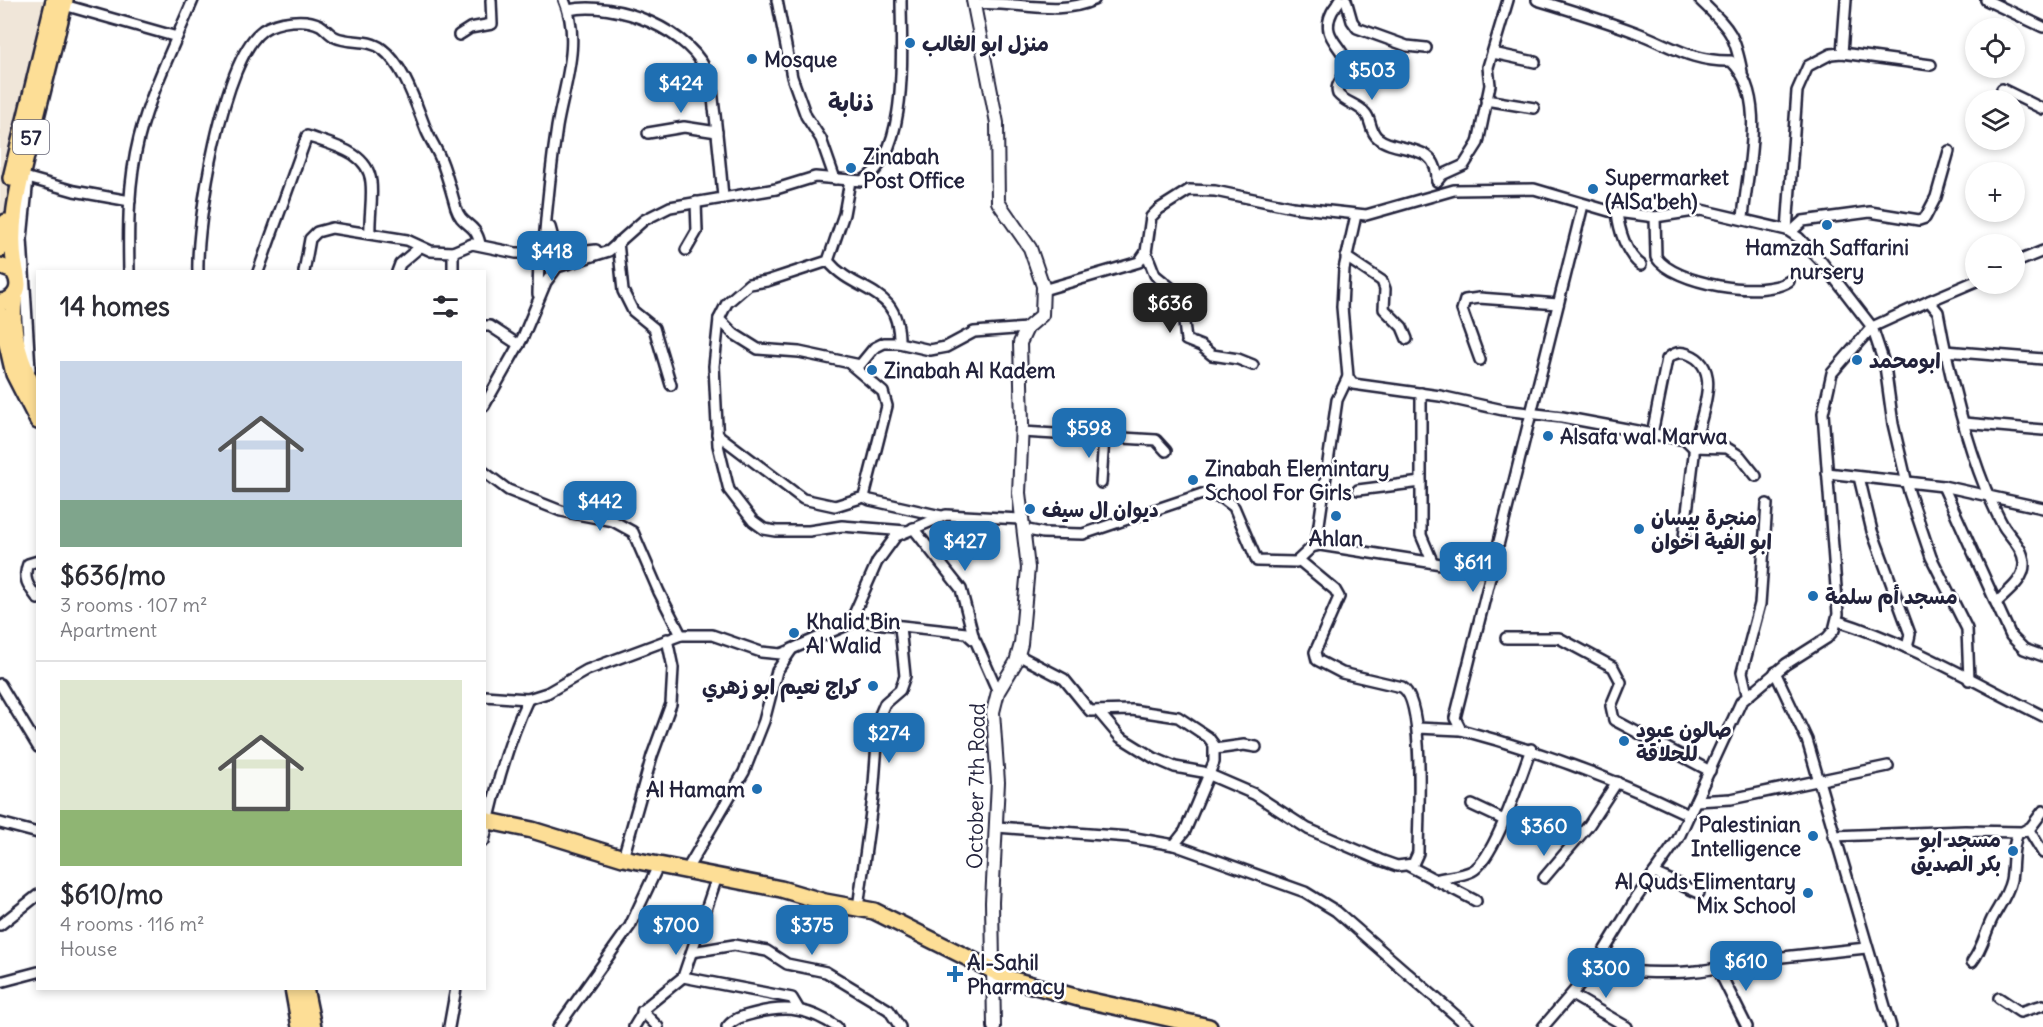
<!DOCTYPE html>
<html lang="en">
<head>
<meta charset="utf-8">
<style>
  body { margin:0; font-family:Delius,"Playpen Sans Arabic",sans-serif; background:#f7f7f7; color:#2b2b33; height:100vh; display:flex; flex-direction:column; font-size:22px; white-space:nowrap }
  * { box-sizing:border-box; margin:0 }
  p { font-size:20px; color:#7c7c81 }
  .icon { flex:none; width:33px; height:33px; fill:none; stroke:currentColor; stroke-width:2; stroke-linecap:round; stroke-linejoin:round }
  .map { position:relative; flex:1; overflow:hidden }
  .panel { position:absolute; left:36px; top:270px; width:450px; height:720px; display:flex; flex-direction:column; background:#fff; border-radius:0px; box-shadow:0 3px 9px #0003 }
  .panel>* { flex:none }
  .controls { position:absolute; left:1965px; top:18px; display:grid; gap:12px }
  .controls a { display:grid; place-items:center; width:60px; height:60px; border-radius:50%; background:#fff; box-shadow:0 3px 9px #0003; font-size:30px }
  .price { position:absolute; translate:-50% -51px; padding:0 14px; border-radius:12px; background:#1f6fb2; color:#fff; font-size:20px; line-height:39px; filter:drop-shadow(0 2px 3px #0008) }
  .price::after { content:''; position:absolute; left:50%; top:36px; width:18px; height:14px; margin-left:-9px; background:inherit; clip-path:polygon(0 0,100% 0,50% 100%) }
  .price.active { background:#222; color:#fff }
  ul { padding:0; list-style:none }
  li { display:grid; align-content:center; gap:12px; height:318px; padding:0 24px }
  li+li { border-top:2px solid #e1e1e2 }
  li span { display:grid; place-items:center; height:186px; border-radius:0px; color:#555 }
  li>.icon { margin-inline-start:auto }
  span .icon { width:108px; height:108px; fill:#fffc; stroke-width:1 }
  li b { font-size:26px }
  h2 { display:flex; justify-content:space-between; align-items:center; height:72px; padding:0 24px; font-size:26px }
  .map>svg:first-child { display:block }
</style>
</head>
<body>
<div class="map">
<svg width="2043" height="1027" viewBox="0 0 2043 1027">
  <rect width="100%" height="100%" fill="#fff"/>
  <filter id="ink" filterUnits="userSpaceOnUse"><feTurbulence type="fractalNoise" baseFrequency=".0167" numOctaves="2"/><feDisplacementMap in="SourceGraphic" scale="12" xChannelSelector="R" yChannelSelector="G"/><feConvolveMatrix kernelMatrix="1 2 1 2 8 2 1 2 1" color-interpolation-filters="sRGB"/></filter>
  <g filter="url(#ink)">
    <path fill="#f0e6d9" d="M0,0H57L11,267H0Z"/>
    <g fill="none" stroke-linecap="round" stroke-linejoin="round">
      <defs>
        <g id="minor">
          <path d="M777,0L792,77L806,116L821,139L835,179"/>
          <path d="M1340,0C1338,4 1334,8 1332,12C1318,39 1349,48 1346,68C1345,79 1334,83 1338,94C1345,103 1358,104 1365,113C1372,120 1369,131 1378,138C1398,154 1438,141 1437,181"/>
          <path d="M1346,0L1352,21L1357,28L1407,46L1426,48"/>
          <path d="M1537,0C1570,10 1603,20 1635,32C1670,45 1692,62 1731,61C1769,97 1746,171 1743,219"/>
          <path d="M1700,0C1729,29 1734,31 1742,72"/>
          <path d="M1986,0L2043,27"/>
          <path d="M974,4C1013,0 1057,17 1094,0"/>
          <path d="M64,5L177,37"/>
          <path d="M568,10C615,0 693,29 710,79C713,90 713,103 715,115C718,143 721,170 723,198"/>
          <path d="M459,35L470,28L492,24L491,0"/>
          <path d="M1493,53L1535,62"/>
          <path d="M1842,53L1846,0"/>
          <path d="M2002,89L2043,109"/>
          <path d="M1486,100L1534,108"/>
          <path d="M648,133L684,127L717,132"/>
          <path d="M850,181L844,214L828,261L767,281L749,284L727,303L719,319L734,334L758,349L799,352L860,365L874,348L884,343H899L930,350L946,347L974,332L1027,328"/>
          <path d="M1437,181L1442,175L1464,165L1478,143L1490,85L1488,67L1508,0"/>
          <path d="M1583,205L1455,718L1461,730C1540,751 1615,779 1689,815"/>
          <path d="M1617,212C1619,230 1626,254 1641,265"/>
          <path d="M1356,215L1344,269L1342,307L1348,377L1353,384L1440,396L1503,410L1562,417L1686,440L1693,447L1727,448L1740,456L1756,476"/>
          <path d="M1655,217L1656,257C1673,284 1763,299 1789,281"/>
          <path d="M550,227L556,249L570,253L596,250"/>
          <path d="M1787,230L1797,91L1808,66L1831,54L1842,53L1931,65"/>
          <path d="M1791,232L1803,221L1870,212L1919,220L1925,218L1936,197L1949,151"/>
          <path d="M618,242L623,291L633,311L654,328L671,385"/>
          <path d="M686,250L697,231L696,202"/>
          <path d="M453,252V272"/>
          <path d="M1146,252L1155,275L1181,296L1186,340L1201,346L1212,355L1238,359L1253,365"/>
          <path d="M1346,257L1382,281L1385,289L1384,309L1402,327L1407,339"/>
          <path d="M828,261C856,295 900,285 899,343"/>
          <path d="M2014,263L2043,251"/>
          <path d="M129,272C128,227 128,182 139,138C151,91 174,45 193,0"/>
          <path d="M198,272C196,223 223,58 263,30C277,21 305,17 320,25C325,28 329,34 335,37C349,44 368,38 382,49C405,66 417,108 427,132C432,143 439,153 443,165C448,179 452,194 456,208C462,227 475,221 480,244"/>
          <path d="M258,272L307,136C331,145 368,151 371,182C373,199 369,217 370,234"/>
          <path d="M304,272L310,239L317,232L332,228L407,240L431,251L453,252L472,244L516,253H532L541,249L544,243C547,204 551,166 557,127C564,86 582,41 564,0"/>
          <path d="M397,272L400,264L420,247"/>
          <path d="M1043,290L1139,262L1146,252L1151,217L1159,209L1189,190L1215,191L1292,207L1366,215L1454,190L1534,189L1609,211L1655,217L1701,210L1787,230L1799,238L1821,261L1872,327L1832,373L1823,413L1838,614L1834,630L1827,638L1786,664L1741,702L1678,839L1637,897L1593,969L1543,1027"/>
          <path d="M538,294L539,256L546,249C553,249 558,253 558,261L552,269"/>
          <path d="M1929,301L1976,281"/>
          <path d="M719,319L714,366L718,445L729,490L753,521L764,529L776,531H809L842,526L906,531"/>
          <path d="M484,326H490L519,345"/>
          <path d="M1945,351L2043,359"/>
          <path d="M1480,360L1462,310L1465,300L1479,298L1558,304"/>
          <path d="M850,364L883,392L887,406L864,497L870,500L941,516"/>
          <path d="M30,369L22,239L28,178L74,191L130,201"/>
          <path d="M1421,393V535L1432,561"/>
          <path d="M484,406L523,337L546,282L557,267L609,251L644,220L670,207L776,189L815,177L862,181C910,154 901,49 901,0"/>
          <path d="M1964,423L2043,430"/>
          <path d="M1022,432L1156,440L1166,451"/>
          <path d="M717,434L803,499L835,506L864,497"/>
          <path d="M1652,434L1667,359C1673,353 1680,351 1688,354C1729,369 1693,427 1694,455L1684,537"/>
          <path d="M484,472L508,490L561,511L613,521L633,532L659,592L681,635"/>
          <path d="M1827,473L1943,486L2043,508"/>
          <path d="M1859,477L1872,531L1910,634L1907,648"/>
          <path d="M1101,483L1104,437"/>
          <path d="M1943,486L2011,636L2024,649L2043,656"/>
          <path d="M1358,490L1421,482"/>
          <path d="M913,528L961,589L974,639"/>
          <path d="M1023,529L1043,533L1083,534L1202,494L1222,498L1234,507L1257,561L1296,562L1312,547L1320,545L1492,572"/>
          <path d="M1316,545L1337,400L1348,377"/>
          <path d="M38,561L28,564C22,579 29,587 38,599"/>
          <path d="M851,621L877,562L896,536L946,515L1020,519"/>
          <path d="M1838,621C1909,643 1976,683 2043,716"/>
          <path d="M1506,638H1559L1613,667L1621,682L1611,706L1614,720L1710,771"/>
          <path d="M1018,655L1064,679L1090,711L1132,710L1178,717L1208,737L1214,745V762L1185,831L1174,845"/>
          <path d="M1775,672L1807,740L1891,1027"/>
          <path d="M1969,680L1967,629L1931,557L1909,492L1893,424L1885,366L1872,327L1929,301L1938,312C1949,373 1963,433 1986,490C1992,502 1997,516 2004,527C2012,539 2023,548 2024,563C2025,580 2007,592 1996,603"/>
          <path d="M0,684L38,747"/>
          <path d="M1747,694L1742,672L1760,604L1767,504"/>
          <path d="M484,696L528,699L547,693L587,670L681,635H712L761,652L781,654L791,650"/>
          <path d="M1098,711L1120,737L1154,758L1175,767L1203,772L1254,794L1308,829L1380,860L1397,866L1413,864L1418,853C1418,824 1426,701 1402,687L1342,673L1317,660L1315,652L1339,597L1335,590L1300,561"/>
          <path d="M1417,728L1461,730"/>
          <path d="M1215,749L1244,745L1256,747"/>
          <path d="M1696,801L1731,799L1888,766"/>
          <path d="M1472,805L1504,820"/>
          <path d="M0,823L38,833"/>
          <path d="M997,827L1129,837L1174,845L1305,892L1336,911L1469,1027"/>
          <path d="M2029,830L2043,853"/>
          <path d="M1833,836L1965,831L2022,832L2031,827L2043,811"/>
          <path d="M484,841C494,793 507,744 528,699"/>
          <path d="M623,858L652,756L671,704L673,668L667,639"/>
          <path d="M1409,866L1476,901"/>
          <path d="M686,871L744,772L764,721L777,671L792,649L856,621L966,633L976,642L998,692"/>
          <path d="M1654,873L1699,893"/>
          <path d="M1544,878L1589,825L1617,782"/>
          <path d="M1435,880C1446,877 1462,876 1472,871C1495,859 1521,775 1531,749"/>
          <path d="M858,908L873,797L879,717L885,703L900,690L905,676L900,627"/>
          <path d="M0,925L38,895"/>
          <path d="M692,952L734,945L767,951L787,964L826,972L889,1010L900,1027"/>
          <path d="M1972,962C1983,948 1985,933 1992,919C1999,906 2008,894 2011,880C2014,863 2011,849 2018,833"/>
          <path d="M1593,969C1637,972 1696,978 1737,962L1866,948"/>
          <path d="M1718,969L1747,1027"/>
          <path d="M683,977L792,998L798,1008"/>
          <path d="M0,982L38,972"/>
          <path d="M1572,995L1627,1027"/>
          <path d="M1999,998L2020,1012L2043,1005"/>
          <path d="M642,1011L658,1027"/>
          <path d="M449,1027L456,988"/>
          <path d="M558,1027L630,926L658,866"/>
          <path d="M634,1027L646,1007L683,977L717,877"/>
          <path d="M727,1027C735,1017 745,1016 756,1013C788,1005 810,1009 837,1027"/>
        </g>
        <path id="tertiary" d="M973,0L997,123L998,202L1030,248L1043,286L1042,315L1027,328L1020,343L1022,424L1019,493L1028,568L1021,644L1016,662L998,692L993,712L998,782L992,902L994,1027"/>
        <g id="primary">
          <path d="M11,178L54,0"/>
          <path d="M0,249L6,222"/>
          <path d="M0,266L13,271C23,285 17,300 0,302"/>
          <path d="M17,276C4,226 23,170 35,121C45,81 55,41 65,0"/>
          <path d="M15,295C8,328 22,367 38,397"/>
          <path d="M0,314L14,374L38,421"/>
          <path d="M484,820L532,830L623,858L781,889L825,902L874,911L1010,979L1082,999L1209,1027"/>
          <path d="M293,988L300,1027"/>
          <path d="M305,988L313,1027"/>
        </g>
      </defs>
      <use href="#minor" stroke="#22223b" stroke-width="14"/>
      <use href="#tertiary" stroke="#22223b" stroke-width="16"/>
      <use href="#primary" stroke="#22223b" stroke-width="20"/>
      <use href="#minor" stroke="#fff" stroke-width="9"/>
      <use href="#tertiary" stroke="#fff" stroke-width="12"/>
      <use href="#primary" stroke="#fdde96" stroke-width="15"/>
    </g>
  </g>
  <g fill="#1f6fb2" stroke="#fff" stroke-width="2">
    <circle cx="910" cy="43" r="6"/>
    <circle cx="752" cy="59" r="6"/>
    <circle cx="851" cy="168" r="6"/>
    <circle cx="1593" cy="189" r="6"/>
    <circle cx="1827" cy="225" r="6"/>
    <circle cx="1857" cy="360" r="6"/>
    <circle cx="872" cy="370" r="6"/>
    <circle cx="1548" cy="436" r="6"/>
    <circle cx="1193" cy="480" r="6"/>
    <circle cx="1030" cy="509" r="6"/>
    <circle cx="1336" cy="516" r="6"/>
    <circle cx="1639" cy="529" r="6"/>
    <circle cx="1813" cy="596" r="6"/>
    <circle cx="794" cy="633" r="6"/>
    <circle cx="873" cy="686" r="6"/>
    <circle cx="1624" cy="741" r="6"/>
    <circle cx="757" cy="789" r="6"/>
    <circle cx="1813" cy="836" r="6"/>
    <circle cx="2013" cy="851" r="6"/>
    <circle cx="1808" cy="893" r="6"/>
    <path d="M952 965h6v6h6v6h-6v6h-6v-6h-6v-6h6z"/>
  </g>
  <g text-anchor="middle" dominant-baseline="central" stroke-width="5" stroke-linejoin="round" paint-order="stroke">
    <rect fill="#fff" stroke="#646476" stroke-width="1.5" x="13" y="120" width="36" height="34" rx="4.5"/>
    <g font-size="20" font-weight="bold" fill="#22223b">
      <text x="31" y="137">57</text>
    </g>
    <g font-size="21" font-weight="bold" fill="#22223b" stroke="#fff" text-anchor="start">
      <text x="922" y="43">منزل ابو الغالب</text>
      <text x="764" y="59">Mosque</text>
      <text x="863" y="156">Zinabah<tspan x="863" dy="24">Post Office</tspan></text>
      <text x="1605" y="177">Supermarket<tspan x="1605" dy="24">(AlSa'beh)</tspan></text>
      <text x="1827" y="247" text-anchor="middle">Hamzah Saffarini<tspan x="1827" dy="24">nursery</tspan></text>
      <text x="1869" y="360">ابومحمد</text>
      <text x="884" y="370">Zinabah Al Kadem</text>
      <text x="1560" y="436">Alsafa wal Marwa</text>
      <text x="1205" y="468">Zinabah Elemintary<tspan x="1205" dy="24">School For Girls</tspan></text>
      <text x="1042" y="509">ديوان ال سيف</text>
      <text x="1651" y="517">منجرة بيسان<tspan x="1651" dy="24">ابو الفية اخوان</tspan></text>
      <text x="1336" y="538" text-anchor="middle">Ahlan</text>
      <text x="1825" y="596">مسجد أم سلمة</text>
      <text x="806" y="621">Khalid Bin<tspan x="806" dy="24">Al Walid</tspan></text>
      <text x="861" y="686" text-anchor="end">كراج نعيم ابو زهري</text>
      <text x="1636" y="729">صالون عبود<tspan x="1636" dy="24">للحلاقة</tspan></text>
      <text x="745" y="789" text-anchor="end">Al Hamam</text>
      <text x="1801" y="824" text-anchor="end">Palestinian<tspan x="1801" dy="24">Intelligence</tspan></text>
      <text x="2001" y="839" text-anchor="end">مسجد ابو<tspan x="2001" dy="24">بكر الصديق</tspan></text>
      <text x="1796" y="881" text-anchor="end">Al Quds Elimentary<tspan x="1796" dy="24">Mix School</tspan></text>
      <text x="967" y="962">Al-Sahil<tspan x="967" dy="24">Pharmacy</tspan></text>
    </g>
    <g font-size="21" fill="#22223b" stroke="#fff">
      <text transform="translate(976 786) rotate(-89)">October 7th Road</text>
    </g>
    <g font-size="24" font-weight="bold" fill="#22223b" stroke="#fff">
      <text x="851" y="102">ذنابة</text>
    </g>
  </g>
</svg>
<div class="controls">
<a><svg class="icon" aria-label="locate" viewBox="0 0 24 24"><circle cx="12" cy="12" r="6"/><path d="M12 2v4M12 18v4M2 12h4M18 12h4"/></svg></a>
<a><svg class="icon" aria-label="layers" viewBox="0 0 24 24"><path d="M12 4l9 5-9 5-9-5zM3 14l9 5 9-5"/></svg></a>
<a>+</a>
<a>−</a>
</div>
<b class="price" style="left:1372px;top:101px">$503</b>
<b class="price" style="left:681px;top:114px">$424</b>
<b class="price" style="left:552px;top:282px">$418</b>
<b class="price active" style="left:1170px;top:334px">$636</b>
<b class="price" style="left:1089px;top:459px">$598</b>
<b class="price" style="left:600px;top:532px">$442</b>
<b class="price" style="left:965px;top:572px">$427</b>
<b class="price" style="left:1473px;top:593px">$611</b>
<b class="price" style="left:889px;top:764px">$274</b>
<b class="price" style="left:1544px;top:857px">$360</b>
<b class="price" style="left:676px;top:956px">$700</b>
<b class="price" style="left:812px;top:956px">$375</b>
<b class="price" style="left:1746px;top:992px">$610</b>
<b class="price" style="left:1606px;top:999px">$300</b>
<section class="panel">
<h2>14 homes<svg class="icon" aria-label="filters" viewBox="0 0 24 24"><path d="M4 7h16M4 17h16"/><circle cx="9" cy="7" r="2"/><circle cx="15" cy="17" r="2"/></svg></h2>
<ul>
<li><span style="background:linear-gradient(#c9d6e8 75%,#7fa58c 0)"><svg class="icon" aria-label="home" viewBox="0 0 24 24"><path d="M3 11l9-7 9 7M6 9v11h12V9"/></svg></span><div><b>$636/mo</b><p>3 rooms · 107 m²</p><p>Apartment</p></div></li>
<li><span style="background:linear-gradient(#dfe7d0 70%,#8fb573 0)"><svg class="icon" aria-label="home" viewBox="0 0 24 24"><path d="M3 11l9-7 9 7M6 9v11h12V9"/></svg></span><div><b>$610/mo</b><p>4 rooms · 116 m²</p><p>House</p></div></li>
</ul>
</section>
</div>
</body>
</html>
